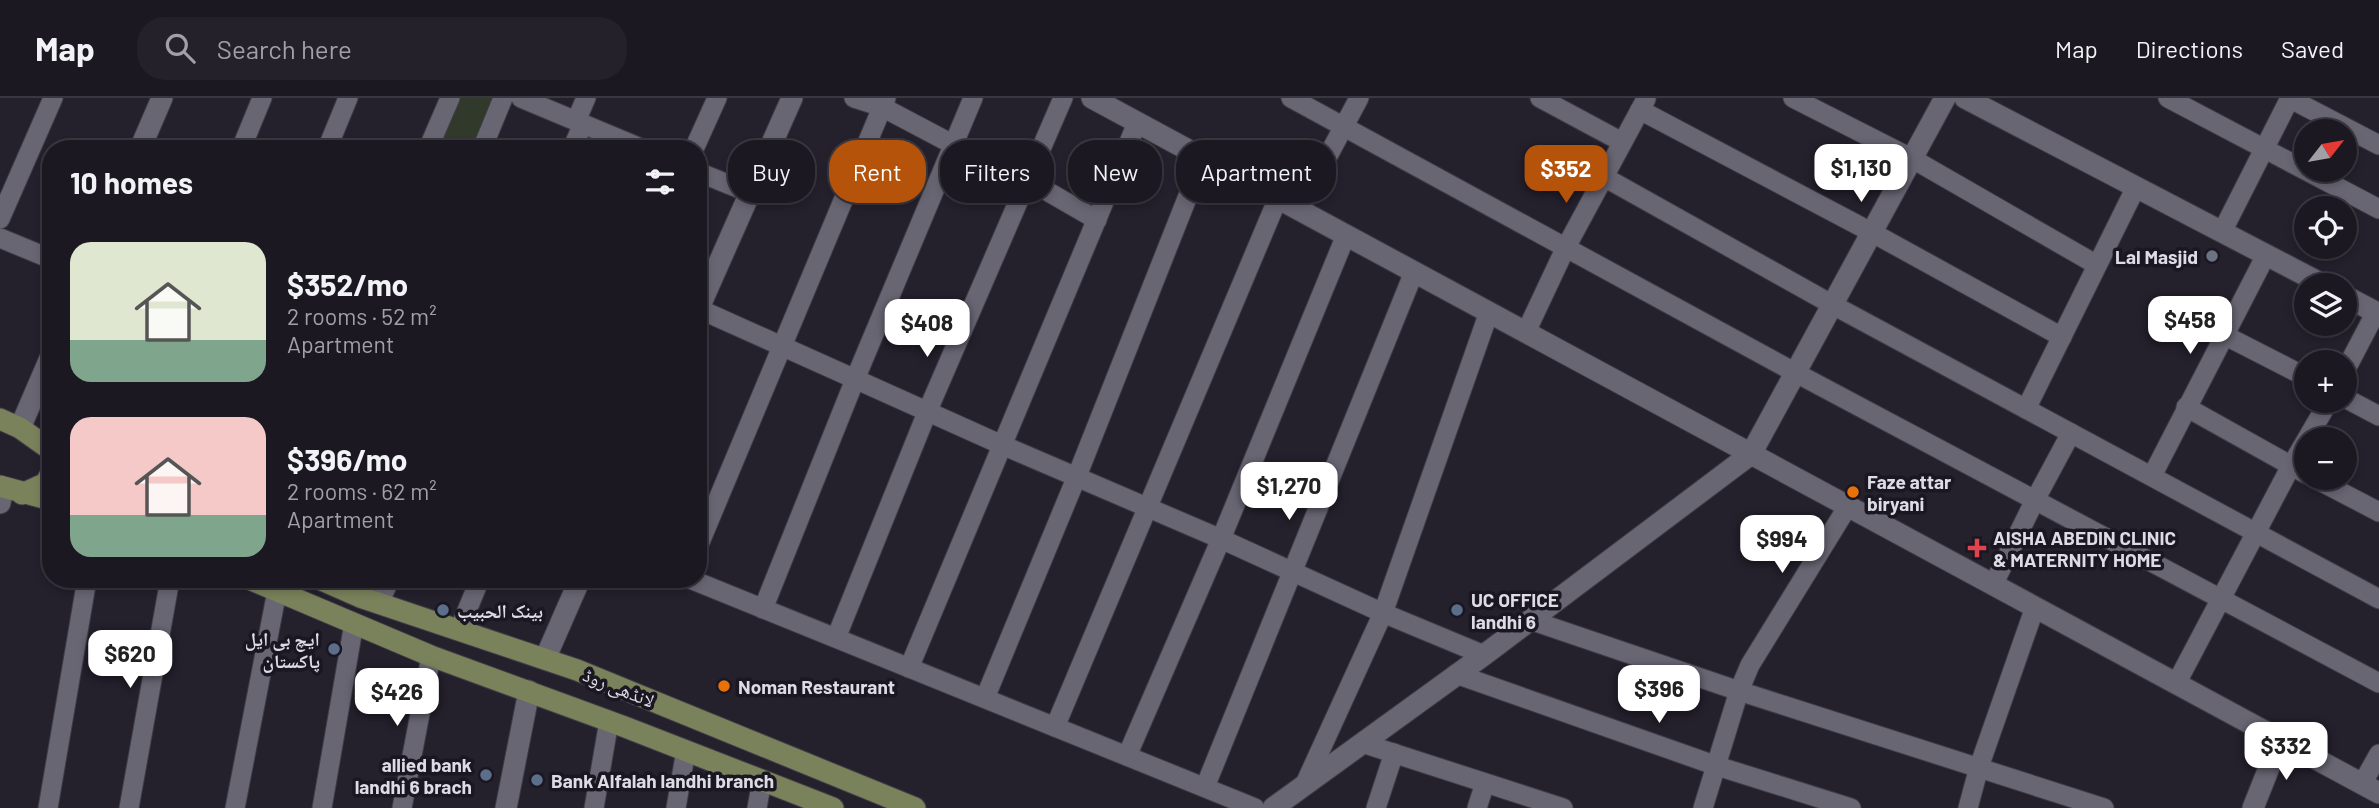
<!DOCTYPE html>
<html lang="en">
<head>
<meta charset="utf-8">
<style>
  body { margin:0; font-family:Barlow,"Noto Naskh Arabic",sans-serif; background:#24212a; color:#f1f3f6; height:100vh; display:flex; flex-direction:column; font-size:26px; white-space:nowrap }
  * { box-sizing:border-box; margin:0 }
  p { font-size:23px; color:#a0a0a5 }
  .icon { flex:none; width:38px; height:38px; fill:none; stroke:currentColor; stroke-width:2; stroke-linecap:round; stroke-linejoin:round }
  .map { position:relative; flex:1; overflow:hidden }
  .panel { position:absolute; left:42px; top:42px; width:665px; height:448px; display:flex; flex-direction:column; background:#1b1821; border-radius:28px; box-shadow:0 4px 10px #0003,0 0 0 2px #39373f }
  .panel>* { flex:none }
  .top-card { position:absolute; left:728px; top:42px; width:665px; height:63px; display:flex; gap:14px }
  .needle { width:46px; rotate:59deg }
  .controls { position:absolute; left:2294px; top:21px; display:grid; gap:14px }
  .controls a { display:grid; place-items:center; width:63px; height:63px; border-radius:50%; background:#1b1821; box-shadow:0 4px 10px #0003,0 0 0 2px #39373f; font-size:35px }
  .price { position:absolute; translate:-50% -60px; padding:0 16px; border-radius:14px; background:#fff; color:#222; font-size:23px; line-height:46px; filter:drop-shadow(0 2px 4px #0008) }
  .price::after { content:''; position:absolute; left:50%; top:42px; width:21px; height:16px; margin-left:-10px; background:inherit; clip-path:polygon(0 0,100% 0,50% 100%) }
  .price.on { background:#b45309; color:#fff }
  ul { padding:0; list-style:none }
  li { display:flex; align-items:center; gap:21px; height:175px; padding:0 28px }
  li span { display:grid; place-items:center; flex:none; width:196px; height:140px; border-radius:21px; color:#555 }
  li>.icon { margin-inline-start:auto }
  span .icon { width:84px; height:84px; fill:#fffc; stroke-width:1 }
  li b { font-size:30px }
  h2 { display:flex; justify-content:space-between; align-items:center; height:84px; padding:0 28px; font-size:30px }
  .chip { padding:0 24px; border-radius:28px; background:#1b1821; box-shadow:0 4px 10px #0003,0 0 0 2px #39373f; font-size:24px; line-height:63px }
  .chip.on { background:#b45309; color:#fff }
  header { display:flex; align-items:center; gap:42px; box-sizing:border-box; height:98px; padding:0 35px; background:#1b1821; border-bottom:2px solid #39373f }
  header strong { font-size:33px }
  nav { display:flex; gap:38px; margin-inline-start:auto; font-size:24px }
  .search { width:490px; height:63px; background:#24212a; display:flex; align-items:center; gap:18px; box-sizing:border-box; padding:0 24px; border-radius:28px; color:#a0a0a5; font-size:26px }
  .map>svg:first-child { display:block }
</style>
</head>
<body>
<header>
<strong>Map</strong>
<div class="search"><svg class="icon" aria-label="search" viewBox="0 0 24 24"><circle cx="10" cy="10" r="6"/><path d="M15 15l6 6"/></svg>Search here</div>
<nav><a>Map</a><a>Directions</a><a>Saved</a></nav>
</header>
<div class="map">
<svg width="2379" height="710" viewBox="0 0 2379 710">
  <rect width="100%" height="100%" fill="#24202c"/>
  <path fill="#31392b" d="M450,0H503L482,51H428Z"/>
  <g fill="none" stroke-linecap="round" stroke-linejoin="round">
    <defs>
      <g id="minor">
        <path d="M521,0L643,51"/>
        <path d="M854,0L882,9L954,47L1026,81L1097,122"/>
        <path d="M1291,0L1796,275L2379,585"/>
        <path d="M1540,0L1622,44"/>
        <path d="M1793,0L1911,60L2097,167"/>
        <path d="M2168,0L2379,111"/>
        <path d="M2289,0L2379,47"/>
        <path d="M1640,12L1871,134L2062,239"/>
        <path d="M576,23L586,0"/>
        <path d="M241,51L262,0"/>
        <path d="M327,51L348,0"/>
        <path d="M428,51L450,0"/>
        <path d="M482,51L503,0"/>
        <path d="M572,51L583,26"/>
        <path d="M694,51L717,0"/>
        <path d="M698,74L750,95"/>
        <path d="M1604,79L1833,207L2379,501"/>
        <path d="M1299,112L1359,0"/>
        <path d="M0,121L53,0"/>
        <path d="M2222,134L2290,0"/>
        <path d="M0,140L51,161"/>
        <path d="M699,211L1002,347L1221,441L1383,515L1484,557"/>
        <path d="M1526,234L1565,151L1646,1"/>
        <path d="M2224,237L2306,279"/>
        <path d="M2345,273L2376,214"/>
        <path d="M2345,300L2379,318"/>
        <path d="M2186,309L2306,376"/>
        <path d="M2026,311L2136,89"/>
        <path d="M2152,378L2266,157"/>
        <path d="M2314,380L2379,414"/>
        <path d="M698,449L886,0"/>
        <path d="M690,481L1255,710"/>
        <path d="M1993,487L2035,402L2071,335"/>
        <path d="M379,505L390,481"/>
        <path d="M763,511L856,279L973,0"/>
        <path d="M1530,522L1739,593L2104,710"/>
        <path d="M459,532L480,481"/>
        <path d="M836,540L928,312L1063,0"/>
        <path d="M909,570L1137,25"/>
        <path d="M1456,576L1717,668L1851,710"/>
        <path d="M2176,586L2291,368L2329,303"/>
        <path d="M985,600L1077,378L1203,60"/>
        <path d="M1055,629L1278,100"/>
        <path d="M1362,645L1563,710"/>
        <path d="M1127,658L1221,441L1346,137"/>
        <path d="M2362,686L2379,656"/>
        <path d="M1304,688L1383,515L1489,214"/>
        <path d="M1205,689L1414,174"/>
        <path d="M48,710L87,481"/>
        <path d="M129,710L170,481"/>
        <path d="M235,710L277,493"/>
        <path d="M322,710L354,525"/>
        <path d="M402,710L431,558"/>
        <path d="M594,710L609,623"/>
        <path d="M676,710L686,652"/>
        <path d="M757,710L762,682"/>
        <path d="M1376,710L1394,655"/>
        <path d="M1477,710L1485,685"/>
        <path d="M1703,710L1739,593L1750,567L1848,408"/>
        <path d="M1968,710L1979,669L2035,509"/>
      </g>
      <g id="tertiary">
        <path d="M1092,0L2379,695"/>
        <path d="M1965,0L2324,187"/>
        <path d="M140,51L162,0"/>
        <path d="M2345,198L2379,216"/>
        <path d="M698,212L792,0"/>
        <path d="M20,330L51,258"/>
        <path d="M0,405L3,390"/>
        <path d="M545,561L580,481"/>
        <path d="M506,710L529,593"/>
        <path d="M1273,710L1484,557L1751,356L1945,0"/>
        <path d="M2253,710L2280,642"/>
      </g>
      <g id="primary">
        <path d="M0,321L20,330L51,352"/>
        <path d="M0,388L51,402"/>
        <path d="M22,396L46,385L51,375"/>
        <path d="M249,481L431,558L625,629L833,710"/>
        <path d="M319,481L360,499L577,572L915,710"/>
      </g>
    </defs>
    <use href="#minor" stroke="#3f3c46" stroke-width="21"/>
    <use href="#tertiary" stroke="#3f3c46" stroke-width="23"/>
    <use href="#primary" stroke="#3f3c46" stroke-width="23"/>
    <use href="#minor" stroke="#696674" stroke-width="19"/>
    <use href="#tertiary" stroke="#696674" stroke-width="21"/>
    <use href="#primary" stroke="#7a825b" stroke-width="21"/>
  </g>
  <circle fill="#6b7280" stroke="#1a1722" stroke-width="2.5" cx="2212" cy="158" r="7"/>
  <g fill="#e8710a" stroke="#1a1722" stroke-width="2.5">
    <circle cx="1853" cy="394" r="7"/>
    <circle cx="724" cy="588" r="7"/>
  </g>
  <path fill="#e0444e" stroke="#1a1722" stroke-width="2.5" d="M1973.5 439.5h7v7h7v7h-7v7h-7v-7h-7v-7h7z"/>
  <g fill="#5c6f8a" stroke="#1a1722" stroke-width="2.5">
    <circle cx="443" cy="512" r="7"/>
    <circle cx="1457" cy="512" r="7"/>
    <circle cx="334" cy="551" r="7"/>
    <circle cx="486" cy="677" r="7"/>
    <circle cx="537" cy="682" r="7"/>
  </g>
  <g text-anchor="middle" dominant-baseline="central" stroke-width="7" stroke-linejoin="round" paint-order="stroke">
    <g font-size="19" font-weight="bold" fill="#dddbe4" stroke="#1a1722" text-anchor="start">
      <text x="2198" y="158" text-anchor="end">Lal Masjid</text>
      <text x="1867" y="383">Faze attar<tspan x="1867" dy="22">biryani</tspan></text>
      <text x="1993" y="439">AISHA ABEDIN CLINIC<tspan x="1993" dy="22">&amp; MATERNITY HOME</tspan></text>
      <text x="1471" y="501">UC OFFICE<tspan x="1471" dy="22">landhi 6</tspan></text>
      <text x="457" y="512">بينک الحبيب</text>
      <text x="320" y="540" text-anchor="end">ایچ بی ایل<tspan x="320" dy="22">پاکستان</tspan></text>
      <text x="738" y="588">Noman Restaurant</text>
      <text x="472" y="666" text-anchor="end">allied bank<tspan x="472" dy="22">landhi 6 brach</tspan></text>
      <text x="551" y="682">Bank Alfalah landhi branch</text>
    </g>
    <g font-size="19" fill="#dddbe4" stroke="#1a1722">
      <text transform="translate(619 589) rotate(22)">لانڈھی روڈ</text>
    </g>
  </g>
</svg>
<div class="controls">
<a><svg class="needle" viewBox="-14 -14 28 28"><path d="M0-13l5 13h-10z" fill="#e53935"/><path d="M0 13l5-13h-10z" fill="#a0a0a5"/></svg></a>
<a><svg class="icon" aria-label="locate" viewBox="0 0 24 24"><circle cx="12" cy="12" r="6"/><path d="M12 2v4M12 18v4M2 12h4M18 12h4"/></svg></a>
<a><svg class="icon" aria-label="layers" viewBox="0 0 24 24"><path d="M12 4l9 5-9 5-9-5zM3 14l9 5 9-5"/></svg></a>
<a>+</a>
<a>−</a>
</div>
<b class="price" style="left:1861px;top:106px">$1,130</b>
<b class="price on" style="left:1566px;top:107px">$352</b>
<b class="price" style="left:2190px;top:258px">$458</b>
<b class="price" style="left:927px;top:261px">$408</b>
<b class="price" style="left:1289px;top:424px">$1,270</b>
<b class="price" style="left:1782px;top:477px">$994</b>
<b class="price" style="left:130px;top:592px">$620</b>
<b class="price" style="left:1659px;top:627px">$396</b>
<b class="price" style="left:397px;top:630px">$426</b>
<b class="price" style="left:2286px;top:684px">$332</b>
<div class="top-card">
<a class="chip">Buy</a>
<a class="chip on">Rent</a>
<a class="chip">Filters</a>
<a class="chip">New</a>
<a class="chip">Apartment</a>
</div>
<section class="panel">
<h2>10 homes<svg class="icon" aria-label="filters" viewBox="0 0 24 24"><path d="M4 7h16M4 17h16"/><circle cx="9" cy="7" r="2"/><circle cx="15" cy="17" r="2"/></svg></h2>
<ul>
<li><span style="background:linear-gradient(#dfe7d0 70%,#7fa58c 0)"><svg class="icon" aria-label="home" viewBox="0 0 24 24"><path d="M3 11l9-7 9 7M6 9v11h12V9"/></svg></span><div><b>$352/mo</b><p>2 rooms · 52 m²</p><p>Apartment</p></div></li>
<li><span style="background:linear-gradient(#f6c9c9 70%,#7fa58c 0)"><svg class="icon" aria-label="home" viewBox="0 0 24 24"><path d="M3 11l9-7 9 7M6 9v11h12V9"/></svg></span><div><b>$396/mo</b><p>2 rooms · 62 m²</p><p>Apartment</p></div></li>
</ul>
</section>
</div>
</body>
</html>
